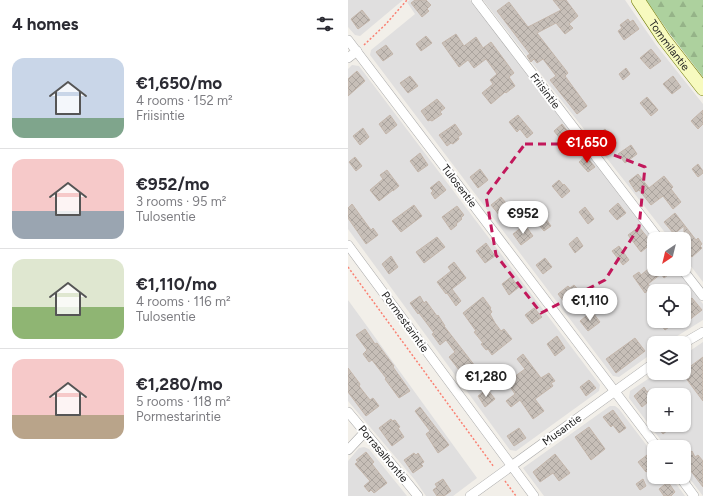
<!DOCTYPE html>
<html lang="en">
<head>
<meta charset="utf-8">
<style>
  body { margin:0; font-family:Figtree,sans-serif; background:#f2f2f3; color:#2b2b33; height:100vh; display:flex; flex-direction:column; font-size:15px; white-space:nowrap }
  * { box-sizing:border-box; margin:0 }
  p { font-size:13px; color:#7c7c81 }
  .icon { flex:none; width:22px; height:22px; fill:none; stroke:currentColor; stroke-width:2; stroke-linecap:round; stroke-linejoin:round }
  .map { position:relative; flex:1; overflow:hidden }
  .drawer { display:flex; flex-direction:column; background:#fff; width:348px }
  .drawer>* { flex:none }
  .needle { width:26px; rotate:215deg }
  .controls { position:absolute; left:299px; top:232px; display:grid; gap:8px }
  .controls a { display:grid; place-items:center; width:44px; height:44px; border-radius:8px; background:#fff; box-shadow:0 1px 3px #0004; font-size:20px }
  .price { position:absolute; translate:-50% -34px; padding:0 9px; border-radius:14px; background:#fff; color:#222; font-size:13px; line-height:26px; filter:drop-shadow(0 1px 2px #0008) }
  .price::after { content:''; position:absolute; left:50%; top:24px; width:12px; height:9px; margin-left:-6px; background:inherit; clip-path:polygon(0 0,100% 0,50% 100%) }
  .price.on { background:#d40000; color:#fff }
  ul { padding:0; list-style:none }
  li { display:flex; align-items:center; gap:12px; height:100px; padding:0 12px }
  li+li { border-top:1px solid #e1e1e2 }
  li span { display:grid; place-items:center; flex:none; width:112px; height:80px; border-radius:12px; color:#555 }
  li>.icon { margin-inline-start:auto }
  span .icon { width:48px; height:48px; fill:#fffc; stroke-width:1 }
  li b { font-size:17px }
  h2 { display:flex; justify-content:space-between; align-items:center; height:48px; padding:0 12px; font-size:17px }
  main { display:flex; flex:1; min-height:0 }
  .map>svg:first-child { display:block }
</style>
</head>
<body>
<main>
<section class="drawer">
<h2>4 homes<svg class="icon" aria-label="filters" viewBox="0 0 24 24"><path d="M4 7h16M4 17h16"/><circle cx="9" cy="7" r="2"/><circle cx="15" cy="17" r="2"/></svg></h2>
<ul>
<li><span style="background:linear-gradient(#c9d6e8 75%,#7fa58c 0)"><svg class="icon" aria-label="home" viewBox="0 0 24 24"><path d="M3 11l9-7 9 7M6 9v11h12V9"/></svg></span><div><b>€1,650/mo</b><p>4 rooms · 152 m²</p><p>Friisintie</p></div></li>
<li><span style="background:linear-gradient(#f6c9c9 65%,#9aa5b1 0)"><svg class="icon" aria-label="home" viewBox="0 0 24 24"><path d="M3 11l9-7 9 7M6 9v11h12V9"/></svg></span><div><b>€952/mo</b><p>3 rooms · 95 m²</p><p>Tulosentie</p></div></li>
<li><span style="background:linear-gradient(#dfe7d0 60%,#8fb573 0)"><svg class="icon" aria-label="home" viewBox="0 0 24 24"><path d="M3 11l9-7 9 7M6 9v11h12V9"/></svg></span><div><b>€1,110/mo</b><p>4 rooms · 116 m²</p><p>Tulosentie</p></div></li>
<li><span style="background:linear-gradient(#f6c9c9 70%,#b9a48a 0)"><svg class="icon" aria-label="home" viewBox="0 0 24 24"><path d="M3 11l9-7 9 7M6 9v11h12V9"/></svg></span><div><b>€1,280/mo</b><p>5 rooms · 118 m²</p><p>Pormestarintie</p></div></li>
</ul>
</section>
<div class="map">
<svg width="355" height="496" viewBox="0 0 355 496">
  <defs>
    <pattern id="forest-firs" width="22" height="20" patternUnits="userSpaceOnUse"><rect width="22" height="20" fill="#add19e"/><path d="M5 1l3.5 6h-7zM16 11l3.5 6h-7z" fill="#95b388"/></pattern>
    <pattern id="building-cross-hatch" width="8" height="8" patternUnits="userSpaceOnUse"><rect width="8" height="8" fill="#c7bfb8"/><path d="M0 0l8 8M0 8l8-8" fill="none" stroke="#aba49e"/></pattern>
  </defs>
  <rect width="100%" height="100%" fill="#f2efe9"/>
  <g fill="#e0dfdf" fill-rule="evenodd">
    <path d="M0,0H55L12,36L7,35L0,27Z"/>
    <path d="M62,0H122L306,240V269H328L355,304V320L318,343H306V352L271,377L265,376L22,55L23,50L67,14L59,2ZM306,291H336V321H306Z"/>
    <path d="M135,0H277L308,45L355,104V282L336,257V239H322Z"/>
    <path d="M4,65L11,66L252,385L251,391L168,451L162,450L0,229V69Z"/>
    <path d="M0,300L129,478L105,496H78L67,480L0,401Z"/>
    <path d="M355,342V496L336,471V447H318L281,398L282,391L309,373H336V355ZM306,395H336V425H306Z"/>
    <path d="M262,406H267L271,409L306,455V477H323L337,496H196L175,468Z"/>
    <path d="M16,447L21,449L59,496H0V461L11,448Z"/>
  </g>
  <path fill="url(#forest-firs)" d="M298,0H355V77L322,34Z"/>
  <g fill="url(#building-cross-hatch)" stroke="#c4b6ab">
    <path d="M67,0H78L83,5L79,9L81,11L74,17L63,3Z"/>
    <path d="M205,0H218L230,16L221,24L225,28L217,34L208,23L189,33L220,73L217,76L239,106L229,114L202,80L208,76L195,59L189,63L186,59L183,62L179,56L182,54L149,11L161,2L180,27L213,10Z"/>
    <path d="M14,10L22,20L10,29L3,19Z"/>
    <path d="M280,19L282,22L285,20L291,29L276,40L270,31L274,28L272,25Z"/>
    <path d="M108,34L116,46L128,37L135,48L143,42L166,73L161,77L167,86L158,93L157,92L143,104L134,93L145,84L142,80L149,74L138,59L126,68L120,60L111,67L94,43Z"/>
    <path d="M78,36L84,43L73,51L68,44Z"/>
    <path d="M38,45L45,54L35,61L28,52Z"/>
    <path d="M303,49L313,61L302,69L292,58Z"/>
    <path d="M278,68L282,74L275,80L271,74Z"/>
    <path d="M9,71L17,81L0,96V79Z"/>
    <path d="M62,76L70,86L60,93L52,83Z"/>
    <path d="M325,76L333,87L324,94L315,84Z"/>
    <path d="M299,97L310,110L303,116L292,103Z"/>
    <path d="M89,99L97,108L92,112L94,114L84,121L82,120L80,121L73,111Z"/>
    <path d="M355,110V124L350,129L343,121Z"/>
    <path d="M42,115L49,125L38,134L31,124Z"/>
    <path d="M170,115L185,133L179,138L172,129L169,132L161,122Z"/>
    <path d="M107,124L114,134L110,137L111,139L105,144L103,143L99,146L91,135Z"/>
    <path d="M214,124L228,142L220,149L206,131Z"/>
    <path d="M15,128L21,137L12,145L5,136Z"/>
    <path d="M257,129L266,142L256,150L246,138Z"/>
    <path d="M283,145L289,154L277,163L270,154Z"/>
    <path d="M72,153L80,165L70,172L62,161Z"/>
    <path d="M238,156L247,167L240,172L231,162Z"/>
    <path d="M7,157L14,166L8,171L1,162Z"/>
    <path d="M350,164L355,171V173L350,177L344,169Z"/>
    <path d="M132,169L140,180L130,188L122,177Z"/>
    <path d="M39,170L51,186L45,191V190L31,201L22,190L35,179L32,175Z"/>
    <path d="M290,174L301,188L316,176L325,187L323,189L333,202L325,209L315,196L303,205L291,190L288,192L281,181Z"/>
    <path d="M211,180L215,185L216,184L222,191L214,198L204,186Z"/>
    <path d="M91,181L98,190L87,199L83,193L85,191L82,188Z"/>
    <path d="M153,197L162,208L152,216L143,205Z"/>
    <path d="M270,203L278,213L269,220L261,211Z"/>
    <path d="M4,204L20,226L23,230L25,228L30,235L18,244L0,218V208Z"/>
    <path d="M66,205L74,216L53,232L44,221Z"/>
    <path d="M109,206L116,215L113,218L114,219L108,224L109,225L103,230L94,217Z"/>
    <path d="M237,207L246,219L240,224L231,212Z"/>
    <path d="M327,213L348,240L350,238L354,244L352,246L354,248L344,257L336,247V226L326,234L316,222Z"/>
    <path d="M198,219L203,226L196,231L191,225Z"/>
    <path d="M177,225L185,236L173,245L165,234Z"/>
    <path d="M291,227L304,243L293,252L280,235Z"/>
    <path d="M89,237L97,247L76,263L68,252Z"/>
    <path d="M229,237L235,246L227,253L221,244Z"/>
    <path d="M138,243L147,256L137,263L128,251Z"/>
    <path d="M271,246L281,260L275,265L264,251Z"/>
    <path d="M43,256L50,267L41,274L34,264Z"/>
    <path d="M197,258L204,267L195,274L188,265Z"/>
    <path d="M106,262L118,278L104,289L113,301L108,306L99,293L98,294L89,282L103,271L100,267Z"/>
    <path d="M306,264V269H328L316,278L313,274L300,284L303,288L297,293L285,276L291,272L293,275Z"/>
    <path d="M163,277L171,287L161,295L154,284Z"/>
    <path d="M226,285L232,292L217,303L210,294L220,286L222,288Z"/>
    <path d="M72,296L76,303L78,301L89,316L90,315L97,326H96L127,366L115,375L101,357L107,352L98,340L92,345L84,334L86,333L71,313L70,314L62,303Z"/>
    <path d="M135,297L143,308L142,309L144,312L142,314L147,323L153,331L156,329L164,339L144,355L140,349L138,350L133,344L135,343L126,332L128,331L115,313Z"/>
    <path d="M344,298L354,310L336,324V304Z"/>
    <path d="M186,308L194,317L184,324L177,315Z"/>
    <path d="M242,313L243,315L245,313L252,322L240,331L232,321Z"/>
    <path d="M310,321H329L317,330Z"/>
    <path d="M17,329L27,344L29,343L46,366L45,367L62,391L51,398L37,379L38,378L24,360L21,362L15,354L19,350L8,335Z"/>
    <path d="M209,336L217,348L207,356L199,344Z"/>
    <path d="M287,338L297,351L268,373L258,359Z"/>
    <path d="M175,354L193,378L201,373L207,381L203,383L205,386L187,399L196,411L185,419L172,400L163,407L158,401L167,394L159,382L177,369L169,359Z"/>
    <path d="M355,357V401L334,373H336V371Z"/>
    <path d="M0,368L12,384L11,386L22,400L25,398L31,406L18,416L0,392Z"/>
    <path d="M241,380L248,388L238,396L232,387Z"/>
    <path d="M296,387L299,392L302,390L306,395V397L294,407L286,396Z"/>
    <path d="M139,389L147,399L137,407L130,396Z"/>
    <path d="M72,407L101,445L90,453L78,434L82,431L67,411Z"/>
    <path d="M265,410L278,428L271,433L265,425L263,427L255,417Z"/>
    <path d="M43,419L44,421L47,420L52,427L50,428L56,437L44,446L31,428Z"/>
    <path d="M308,425H326L315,434Z"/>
    <path d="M241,427L257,449L243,460L227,437Z"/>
    <path d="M171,428L178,438L166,446L159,436Z"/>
    <path d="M344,451L347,457L350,455L355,461V487L336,462V458Z"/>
    <path d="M18,452L26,462L24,464L39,483L26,493L23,490L21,492L16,486L22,481L7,464L10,462L8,460Z"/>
    <path d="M66,453L68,455L70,453L76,462L73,464L75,466L65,473L56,460Z"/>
    <path d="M207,454L222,473L211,481L205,473L192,482L185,472Z"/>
    <path d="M299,455L306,464V466L298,472L290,462Z"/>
    <path d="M95,479L103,491L96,496H89L85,490L89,487L87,484Z"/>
    <path d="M295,479L298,486L292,490L288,484Z"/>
    <path d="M320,482L327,492L323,496H316L311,489Z"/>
  </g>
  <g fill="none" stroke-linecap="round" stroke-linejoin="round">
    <defs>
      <g id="minor">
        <path d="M128,0L311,239"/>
        <path d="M0,40L309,447"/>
        <path d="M0,58L9,51"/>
        <path d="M0,245L186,496"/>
        <path d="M334,269L355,296"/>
        <path d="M336,343L355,332"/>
        <path d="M0,412L57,480L70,496"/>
        <path d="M0,450L17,432"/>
        <path d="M332,477L346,496"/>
        <path d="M122,496L306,363"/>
      </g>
      <g id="secondary">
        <path id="s1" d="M290,0L316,39L355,89"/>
      </g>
    </defs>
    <use href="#minor" stroke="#a9a9a9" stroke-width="10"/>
    <use href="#secondary" stroke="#707d05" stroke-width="14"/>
    <g stroke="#fa8072" stroke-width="1.5" stroke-dasharray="2 2" stroke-linecap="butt">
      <path d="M16,45L38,24L59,0"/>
      <path d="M0,267L146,467"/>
      <path d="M157,481L168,496"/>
    </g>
    <use href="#minor" stroke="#fff" stroke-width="9"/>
    <use href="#secondary" stroke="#f7fabf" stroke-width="13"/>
  </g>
  <path fill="none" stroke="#c2185b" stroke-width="3" stroke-dasharray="8 5" stroke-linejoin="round" d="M177,144H237L297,167L291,227L257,280L193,313L148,255L138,196Z"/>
  <g text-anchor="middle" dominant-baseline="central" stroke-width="4" stroke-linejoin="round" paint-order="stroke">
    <g font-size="11" fill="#222" stroke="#fff">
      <text stroke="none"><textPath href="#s1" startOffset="55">Tommilantie</textPath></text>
      <text transform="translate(197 91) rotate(53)">Friisintie</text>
      <text transform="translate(111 186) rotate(53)">Tulosentie</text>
      <text transform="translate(57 322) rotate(54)">Pormestarintie</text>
      <text transform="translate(214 430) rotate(-36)">Musantie</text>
      <text transform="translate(35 454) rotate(50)">Porrasalhontie</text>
    </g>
  </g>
</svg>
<div class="controls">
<a><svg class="needle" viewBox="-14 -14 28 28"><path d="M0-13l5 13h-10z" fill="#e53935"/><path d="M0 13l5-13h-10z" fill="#7c7c81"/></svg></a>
<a><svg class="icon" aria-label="locate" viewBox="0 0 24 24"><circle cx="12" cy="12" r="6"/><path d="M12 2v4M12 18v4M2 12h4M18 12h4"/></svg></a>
<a><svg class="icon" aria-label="layers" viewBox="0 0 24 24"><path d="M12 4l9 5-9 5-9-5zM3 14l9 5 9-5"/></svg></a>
<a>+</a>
<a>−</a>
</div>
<b class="price on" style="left:239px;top:164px">€1,650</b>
<b class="price" style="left:175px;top:235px">€952</b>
<b class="price" style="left:242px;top:322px">€1,110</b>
<b class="price" style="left:138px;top:398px">€1,280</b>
</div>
</main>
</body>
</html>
